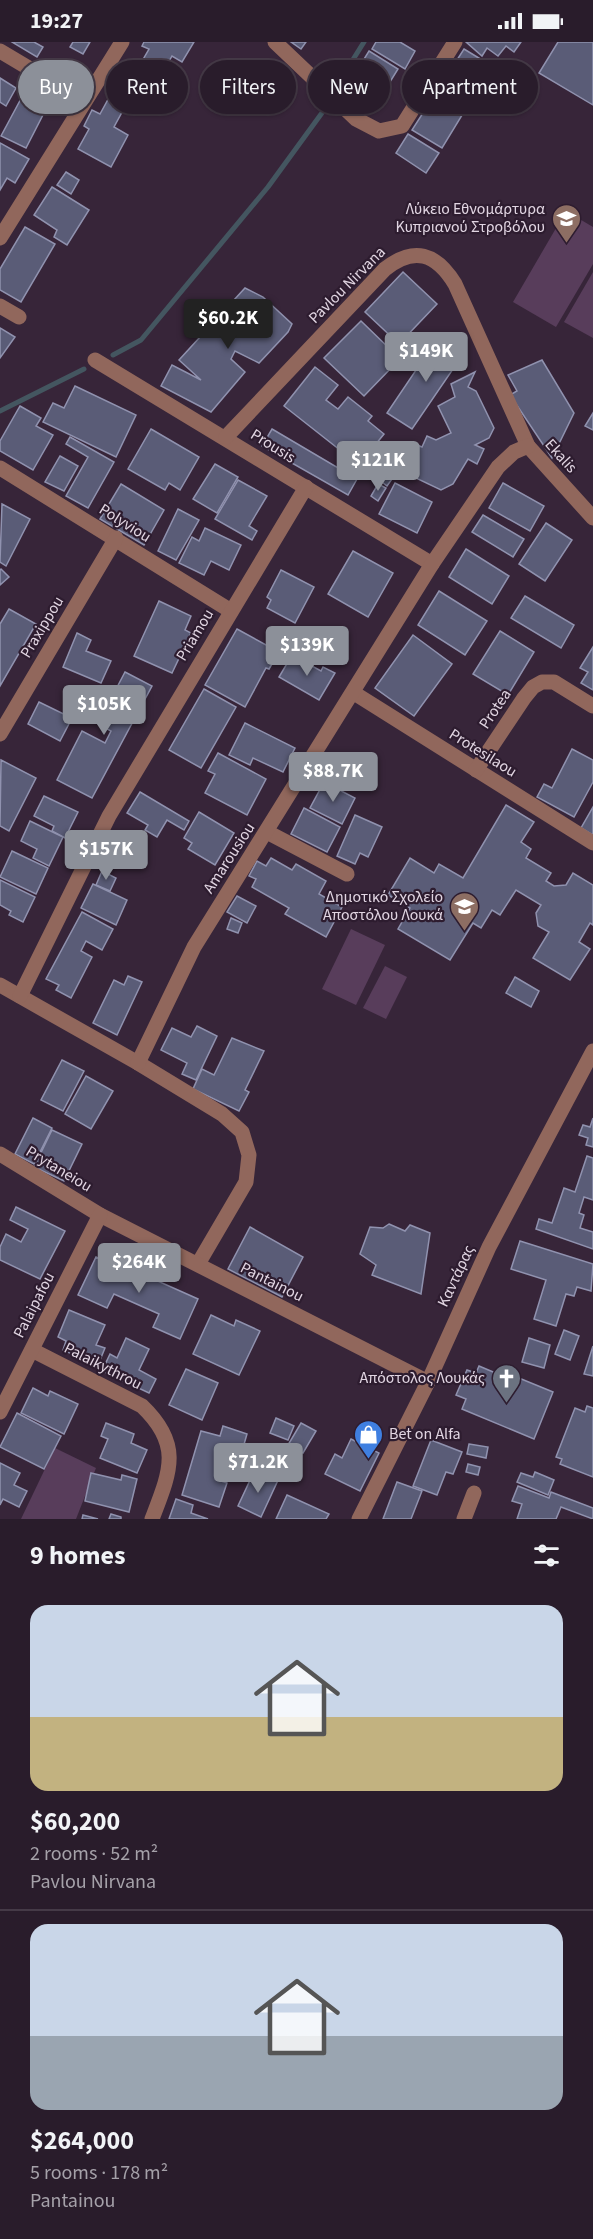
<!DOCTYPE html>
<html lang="en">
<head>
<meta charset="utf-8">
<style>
  body { margin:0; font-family:"Source Sans 3",sans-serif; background:#312533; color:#f1f3f6; height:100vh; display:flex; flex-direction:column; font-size:22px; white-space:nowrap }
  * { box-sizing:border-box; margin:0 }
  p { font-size:20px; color:#a5a1a9 }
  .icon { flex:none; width:33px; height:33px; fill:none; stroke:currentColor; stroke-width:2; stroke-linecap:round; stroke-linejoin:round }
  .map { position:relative; height:1477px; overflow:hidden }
  .side { display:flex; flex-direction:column; background:#291c2b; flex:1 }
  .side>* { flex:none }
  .guide { position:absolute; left:18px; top:18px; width:558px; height:54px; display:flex; gap:12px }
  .price { position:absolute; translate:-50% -51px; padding:0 14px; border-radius:6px; background:#8c9099; color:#fff; font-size:20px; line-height:39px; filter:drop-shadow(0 2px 3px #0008) }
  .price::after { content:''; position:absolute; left:50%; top:36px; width:18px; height:14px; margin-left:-9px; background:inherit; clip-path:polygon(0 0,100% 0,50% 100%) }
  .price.on { background:#222; color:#fff }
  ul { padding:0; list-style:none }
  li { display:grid; align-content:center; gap:12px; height:318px; padding:0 30px }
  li+li { border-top:2px solid #453a47 }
  li span { display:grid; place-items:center; height:186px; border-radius:18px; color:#555 }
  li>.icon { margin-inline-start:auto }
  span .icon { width:108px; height:108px; fill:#fffc; stroke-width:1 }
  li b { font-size:26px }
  h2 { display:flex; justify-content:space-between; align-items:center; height:72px; padding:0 30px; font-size:26px }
  .tag { padding:0 21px; border-radius:27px; background:#291c2b; box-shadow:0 2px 4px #0004,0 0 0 2px #453a47; font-size:21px; line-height:54px }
  .tag.on { background:#8c9099; color:#fff }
  .status { display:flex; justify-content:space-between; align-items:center; height:42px; padding:0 30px; background:#291c2b; direction:ltr }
  .status svg { height:16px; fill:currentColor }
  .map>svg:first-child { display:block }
</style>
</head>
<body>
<div class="status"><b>19:27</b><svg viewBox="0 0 49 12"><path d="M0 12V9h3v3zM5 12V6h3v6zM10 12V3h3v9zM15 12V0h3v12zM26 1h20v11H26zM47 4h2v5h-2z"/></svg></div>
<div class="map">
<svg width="593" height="1477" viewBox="0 0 593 1477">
  <rect width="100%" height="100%" fill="#372539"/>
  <g fill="#583d5b">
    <path d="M566,169L593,185V222L556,285L513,260Z"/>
    <path d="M593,230V296L564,280Z"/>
    <path d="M351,887L385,903L356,963L322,947Z"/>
    <path d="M385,924L407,935L386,977L363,966Z"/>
    <path d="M55,1406L96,1426L76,1477H21Z"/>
  </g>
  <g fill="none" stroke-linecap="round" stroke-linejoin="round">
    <g stroke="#445660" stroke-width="5">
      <path d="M339,40L364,0"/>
      <path d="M113,313L141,298L268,145L327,64"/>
      <path d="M0,369L84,327"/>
    </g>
  </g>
  <g fill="#5a5c77" stroke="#9092af" stroke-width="1.5">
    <path d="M12,0H34L43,5L37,15Z"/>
    <path d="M73,0H90L83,12L70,5Z"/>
    <path d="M144,0H194L182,20L172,14L151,52L130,40L149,7L142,4Z"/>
    <path d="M291,0H306L301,7Z"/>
    <path d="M376,0H400L415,9L405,27L372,7Z"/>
    <path d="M466,0H521L514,10L506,4L498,14L487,6L482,14Z"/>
    <path d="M558,0H593V63L539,31Z"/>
    <path d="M464,7L492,24L442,106L412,88Z"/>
    <path d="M369,9L398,27L372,69L343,51Z"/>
    <path d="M0,36L16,46L6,64L0,60Z"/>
    <path d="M124,38L135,45L132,51L142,58L137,67L115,53Z"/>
    <path d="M111,52L127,61L114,85L128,93L111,125L78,107L89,87L84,84L92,68L100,72Z"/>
    <path d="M23,53L47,65L26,106L1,94Z"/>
    <path d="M408,92L439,111L426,131L396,111Z"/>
    <path d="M0,101L29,117L15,141L7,136L0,148Z"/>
    <path d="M66,130L79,138L71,152L57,143Z"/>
    <path d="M52,145L89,168L67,203L54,195L57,188L34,173Z"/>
    <path d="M25,185L55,202L21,260L0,248V227Z"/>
    <path d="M403,230L437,262L399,302L365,270Z"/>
    <path d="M245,246L263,255L292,282L288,290L259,321L235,309L231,317L245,330L211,370L161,344L172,323L201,338L179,318Z"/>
    <path d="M361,279L393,310L387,317L394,323L364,354L324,316Z"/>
    <path d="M0,286L15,295L0,316Z"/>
    <path d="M439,294L464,311L412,387L387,371Z"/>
    <path d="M542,318L574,371L552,416L510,353L517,349L508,333Z"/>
    <path d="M315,325L338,343L326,358L338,367L348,355L372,374L368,379L384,392L359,423L284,364Z"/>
    <path d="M475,330L468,345L476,349L494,386L489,396L475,403L484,407L477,422L468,417L453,442L441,448L399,428L412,401L422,405L427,394L436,398L451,391L438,364L455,355L451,342Z"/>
    <path d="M75,344L136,373L116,415L43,380L53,361L64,366Z"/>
    <path d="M20,364L41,376L36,384L53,393L33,428L0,409V399Z"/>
    <path d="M593,371V388L585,384Z"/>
    <path d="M151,387L199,415L180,448L169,441L165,448L128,427Z"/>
    <path d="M272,387L357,437L348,453L262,404Z"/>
    <path d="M70,395L114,420L88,466L66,454L88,415L66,402Z"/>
    <path d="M60,414L78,424L64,449L45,440Z"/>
    <path d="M215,422L238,435L217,471L193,457Z"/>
    <path d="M377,426L392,437L387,444L372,432Z"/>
    <path d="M238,438L267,454L249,484L257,489L252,498L215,477Z"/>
    <path d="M395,441L432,460L417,491L379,472Z"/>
    <path d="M503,441L544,464L530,489L489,466Z"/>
    <path d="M121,442L164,468L144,503L100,477Z"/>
    <path d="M378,442L386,446L378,459L371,454Z"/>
    <path d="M2,462L30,477L6,524L0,520Z"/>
    <path d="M178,467L199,478L176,518L158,509Z"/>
    <path d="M483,473L524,497L513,515L472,490Z"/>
    <path d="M546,481L572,498L545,539L519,522Z"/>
    <path d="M205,486L241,503L229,528L211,519L204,533L179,521L192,495L199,499Z"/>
    <path d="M466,507L509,534L492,562L449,535Z"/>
    <path d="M353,509L393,531L368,575L328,552Z"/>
    <path d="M1,527L9,535L0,543V528Z"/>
    <path d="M281,528L314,545L295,581L267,566L271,558L267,555Z"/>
    <path d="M439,549L487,579L465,613L418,583Z"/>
    <path d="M525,554L574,583L561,606L511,576Z"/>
    <path d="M159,559L191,574L185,588L191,591L172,631L134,614Z"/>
    <path d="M9,567L36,582L0,644V582Z"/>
    <path d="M237,587L279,610L269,627L266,626L245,665L205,643Z"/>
    <path d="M500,589L534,610L508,653L473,632Z"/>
    <path d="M77,591L91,598L86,609L111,619L101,641L63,625Z"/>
    <path d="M413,593L452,622L414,674L375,646Z"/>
    <path d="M593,605V648L581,641L588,630L580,626Z"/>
    <path d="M292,613L321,629L323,625L335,631L319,658L279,635Z"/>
    <path d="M125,630L152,644L92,756L57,738L82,689L105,701L111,689L91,678L106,649L113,653Z"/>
    <path d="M204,647L236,665L201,726L169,708Z"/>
    <path d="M39,660L72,676L60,699L28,682Z"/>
    <path d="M245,681L295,706L283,730L253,716L250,723L229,713Z"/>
    <path d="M572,707L593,718V740L574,775L537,755L544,742L552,746Z"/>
    <path d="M218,711L266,737L247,773L205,751L215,732L208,729Z"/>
    <path d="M327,717L340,724L333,737L320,730Z"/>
    <path d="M1,718L36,736L9,789L0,784Z"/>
    <path d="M324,740L355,756L342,782L310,766Z"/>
    <path d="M140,750L189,779L184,788L167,778L157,795L145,788L148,783L127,771Z"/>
    <path d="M44,754L78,770L65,796L52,789L54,784L34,774Z"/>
    <path d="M506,763L534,780L521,800L531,807L526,816L551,831L546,839L554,844L566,843L573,831L593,843V883L590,881L579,900L590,907L570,938L533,916L549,890L538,884L536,871L541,863L516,848L500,873L492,868L481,886L473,881L450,918L398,887L410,866L388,853L410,816L434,831L439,822L463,836Z"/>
    <path d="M593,765V793L581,786Z"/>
    <path d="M304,766L340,785L327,810L291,792Z"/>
    <path d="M199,770L234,791L215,823L188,807L192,801L184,796Z"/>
    <path d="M355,773L382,785L368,815L360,811L355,822L337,814Z"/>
    <path d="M30,779L63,795L49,824L33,816L37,807L21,799Z"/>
    <path d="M12,809L48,826L36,852L0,835Z"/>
    <path d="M271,816L292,828L296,822L326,839L319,852L342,865L326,895L285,872L289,866L252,845L256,837L249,834L257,819L266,824Z"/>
    <path d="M102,829L116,836L110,849L96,843Z"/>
    <path d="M0,838L35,855L23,880L9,873L11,869L0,863Z"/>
    <path d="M93,842L127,858L116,883L81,866Z"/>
    <path d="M237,854L256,864L247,881L227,870Z"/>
    <path d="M82,870L113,887L102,908L86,899L81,909L92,915L71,956L56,948L59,943L46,937Z"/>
    <path d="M231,876L242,881L238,891L227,887Z"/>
    <path d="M128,934L142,940L117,993L93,981L114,938L124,943Z"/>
    <path d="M515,935L539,949L531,965L506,951Z"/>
    <path d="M197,984L217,994L196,1038L182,1032L187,1021L161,1008L172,986L191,995Z"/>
    <path d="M232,996L264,1009L245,1048L249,1050L239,1069L193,1047L202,1027L214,1033Z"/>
    <path d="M62,1018L84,1029L63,1069L41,1058Z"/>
    <path d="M86,1034L113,1049L91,1087L65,1072Z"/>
    <path d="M33,1076L52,1086L34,1122L15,1112Z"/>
    <path d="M593,1076V1105L586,1103L588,1096L579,1093L583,1083L590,1085Z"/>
    <path d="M52,1088L82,1102L64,1139L34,1125Z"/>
    <path d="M587,1114L593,1116V1158L584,1155L579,1171L584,1173L580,1186L593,1190V1207L536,1187L539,1177L552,1181L564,1146L575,1150Z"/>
    <path d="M16,1165L65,1189L40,1237L0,1218V1205L6,1192L21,1200L28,1187L10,1178Z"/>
    <path d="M389,1182L405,1189L410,1183L430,1191L421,1252L372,1233L376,1223L360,1212L370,1185L383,1186Z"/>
    <path d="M250,1185L303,1215L282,1255L228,1227Z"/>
    <path d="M520,1199L593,1222L591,1249L577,1245L574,1254L566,1252L556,1284L534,1277L546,1238L511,1227Z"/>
    <path d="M96,1215L113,1223L116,1217L135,1225L133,1228L198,1257L180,1297L153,1285L159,1272L114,1252L107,1266L78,1253Z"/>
    <path d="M69,1268L105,1283L96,1303L105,1306L98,1323L63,1308L66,1299L58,1295Z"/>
    <path d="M211,1273L234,1284L236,1278L260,1289L239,1333L193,1312Z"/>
    <path d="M564,1288L579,1294L570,1318L555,1312Z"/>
    <path d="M126,1296L149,1307L139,1328L156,1337L149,1351L102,1329L110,1312L117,1316Z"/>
    <path d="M529,1296L550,1303L544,1326L522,1320Z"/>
    <path d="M593,1304V1334L584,1332Z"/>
    <path d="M479,1324L512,1338L514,1334L553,1350L534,1397L462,1367L466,1357L456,1353L467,1328L476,1331Z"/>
    <path d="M186,1327L218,1341L202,1378L169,1363Z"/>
    <path d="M33,1346L48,1354L50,1349L78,1362L64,1392L21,1371Z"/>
    <path d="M587,1364L593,1366V1435L560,1422L562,1417L556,1415L575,1366L585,1370Z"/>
    <path d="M17,1371L61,1394L44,1427L0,1405Z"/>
    <path d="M276,1376L294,1384L288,1398L270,1391Z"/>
    <path d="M106,1381L134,1392L131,1401L147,1408L137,1431L100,1416L108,1397L101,1394Z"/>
    <path d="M301,1381L316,1389L303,1411L288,1403Z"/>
    <path d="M223,1384L247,1392L236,1430L218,1425L215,1437L227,1441L219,1465L182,1453L201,1389L220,1394Z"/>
    <path d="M351,1397L379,1411L360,1449L325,1432L335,1412L342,1416Z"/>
    <path d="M431,1398L462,1410L453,1432L446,1430L437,1453L413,1444Z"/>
    <path d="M469,1402L488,1405L486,1416L467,1412Z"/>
    <path d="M0,1421L20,1431L14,1443L27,1449L19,1465L3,1457L0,1463Z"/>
    <path d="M468,1422L480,1425L478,1433L466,1430Z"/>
    <path d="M266,1430L279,1436L261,1475L238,1464L252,1434L262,1438Z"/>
    <path d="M535,1430L554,1438L548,1453L517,1440L521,1431L533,1435Z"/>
    <path d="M91,1431L121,1438L122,1433L137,1437L129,1470L85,1459Z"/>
    <path d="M397,1440L422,1449L411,1477H383Z"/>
    <path d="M518,1444L549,1456L551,1450L593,1466V1477L561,1465L556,1477H517L522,1462L512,1459Z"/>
    <path d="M287,1453L329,1472L326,1477H276Z"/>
    <path d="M176,1457L193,1463L191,1471L208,1477H169Z"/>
    <path d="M111,1472L121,1475V1477H109Z"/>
    <path d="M83,1473L98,1477H82Z"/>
  </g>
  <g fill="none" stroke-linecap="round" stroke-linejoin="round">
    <g stroke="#91675c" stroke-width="15">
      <path d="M275,0L356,77L379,89L402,84L455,0"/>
      <path d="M0,9L84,59"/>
      <path d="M0,196L122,0"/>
      <path d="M0,264L19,275"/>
      <path d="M95,318L432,522"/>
      <path d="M226,395L385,227C414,204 436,211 455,242L528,404L593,476"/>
      <path d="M0,426L231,569"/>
      <path d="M354,651L593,801"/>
      <path d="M0,692L116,496"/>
      <path d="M476,728L524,656L533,645L542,640H554L593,664"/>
      <path d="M267,790L347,832"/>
      <path d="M0,943L138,1021L222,1072L242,1090L249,1113L246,1140L198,1222"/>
      <path d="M20,954L109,774L306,445"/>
      <path d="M138,1021L194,905L432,522L498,425L514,410L528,404"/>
      <path d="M0,1112L100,1173L428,1340"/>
      <path d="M32,1308L142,1364C183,1403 170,1430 152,1477"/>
      <path d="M0,1370L100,1173"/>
      <path d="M359,1477L428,1340L489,1205L593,1009"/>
      <path d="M464,1477L474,1451"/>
    </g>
  </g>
  <defs>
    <symbol id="school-pin" viewBox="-11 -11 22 30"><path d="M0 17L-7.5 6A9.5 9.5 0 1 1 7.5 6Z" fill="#8d6e63" stroke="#2d1c2f"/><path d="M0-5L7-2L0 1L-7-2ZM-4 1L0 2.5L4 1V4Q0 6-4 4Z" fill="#fff"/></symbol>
    <symbol id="church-pin" viewBox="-11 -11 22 30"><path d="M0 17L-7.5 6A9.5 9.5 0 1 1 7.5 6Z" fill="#6b7280" stroke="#2d1c2f"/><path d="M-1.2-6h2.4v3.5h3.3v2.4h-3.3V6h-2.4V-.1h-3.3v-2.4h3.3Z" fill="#fff"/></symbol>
    <symbol id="shop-pin" viewBox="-11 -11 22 30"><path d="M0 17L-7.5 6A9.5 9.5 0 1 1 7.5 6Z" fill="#3f7fe0" stroke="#2d1c2f"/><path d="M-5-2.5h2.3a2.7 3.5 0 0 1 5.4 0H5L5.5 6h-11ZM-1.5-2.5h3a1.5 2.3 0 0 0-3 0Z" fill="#fff"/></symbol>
  </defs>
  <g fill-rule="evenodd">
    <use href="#school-pin" x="550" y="160" width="33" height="45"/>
    <use href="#school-pin" x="448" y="848" width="33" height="45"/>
    <use href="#church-pin" x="490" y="1320" width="33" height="45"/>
    <use href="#shop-pin" x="352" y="1376" width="33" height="45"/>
  </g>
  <g text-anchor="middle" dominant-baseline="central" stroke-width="4.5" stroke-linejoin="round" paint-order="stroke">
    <g font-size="16" fill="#e1d5e2" stroke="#2d1c2f" text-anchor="end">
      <text x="545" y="167">Λύκειο Εθνομάρτυρα<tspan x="545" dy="18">Κυπριανού Στροβόλου</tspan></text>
      <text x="443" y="855">Δημοτικό Σχολείο<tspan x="443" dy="18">Αποστόλου Λουκά</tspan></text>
      <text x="485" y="1336">Απόστολος Λουκάς</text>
      <text x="389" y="1392" text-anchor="start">Bet on Alfa</text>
    </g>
    <g font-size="16" fill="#e1d5e2" stroke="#2d1c2f">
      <text transform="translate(347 243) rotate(-45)">Pavlou Nirvana</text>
      <text transform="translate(273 404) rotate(32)">Prousis</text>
      <text transform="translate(561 414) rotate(48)">Ekalis</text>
      <text transform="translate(125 481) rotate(32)">Polyviou</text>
      <text transform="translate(42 585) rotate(-59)">Praxippou</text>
      <text transform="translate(195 593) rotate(-59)">Priamou</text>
      <text transform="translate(495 667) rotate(-56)">Protea</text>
      <text transform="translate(483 711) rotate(32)">Protesilaou</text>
      <text transform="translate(229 816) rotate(-57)">Amarousiou</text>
      <text transform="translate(59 1127) rotate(31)">Prytaneiou</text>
      <text transform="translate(456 1234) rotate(-65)">Καντάρας</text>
      <text transform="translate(272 1240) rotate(27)">Pantainou</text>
      <text transform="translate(34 1263) rotate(-63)">Palaipafou</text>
      <text transform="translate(103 1324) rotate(27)">Palaikythrou</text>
    </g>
  </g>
</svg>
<b class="price on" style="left:228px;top:308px">$60.2K</b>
<b class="price" style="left:426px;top:341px">$149K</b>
<b class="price" style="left:378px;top:450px">$121K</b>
<b class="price" style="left:307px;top:635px">$139K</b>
<b class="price" style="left:104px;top:694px">$105K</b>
<b class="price" style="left:333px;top:761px">$88.7K</b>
<b class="price" style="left:106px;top:839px">$157K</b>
<b class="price" style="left:139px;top:1252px">$264K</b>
<b class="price" style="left:258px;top:1452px">$71.2K</b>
<div class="guide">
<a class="tag on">Buy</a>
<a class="tag">Rent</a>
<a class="tag">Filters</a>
<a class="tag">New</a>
<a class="tag">Apartment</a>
</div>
</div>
<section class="side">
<h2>9 homes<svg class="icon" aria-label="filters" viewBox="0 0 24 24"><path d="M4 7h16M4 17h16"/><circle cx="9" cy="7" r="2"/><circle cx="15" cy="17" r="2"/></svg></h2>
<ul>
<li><span style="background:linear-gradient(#c9d6e8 60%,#c2b280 0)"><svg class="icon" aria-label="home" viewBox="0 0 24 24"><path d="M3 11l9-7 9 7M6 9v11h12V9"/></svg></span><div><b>$60,200</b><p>2 rooms · 52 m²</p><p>Pavlou Nirvana</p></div></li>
<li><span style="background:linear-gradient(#c9d6e8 60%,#9aa5b1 0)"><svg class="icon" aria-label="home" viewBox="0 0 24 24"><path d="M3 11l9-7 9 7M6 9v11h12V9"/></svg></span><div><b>$264,000</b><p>5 rooms · 178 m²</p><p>Pantainou</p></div></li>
</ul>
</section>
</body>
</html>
